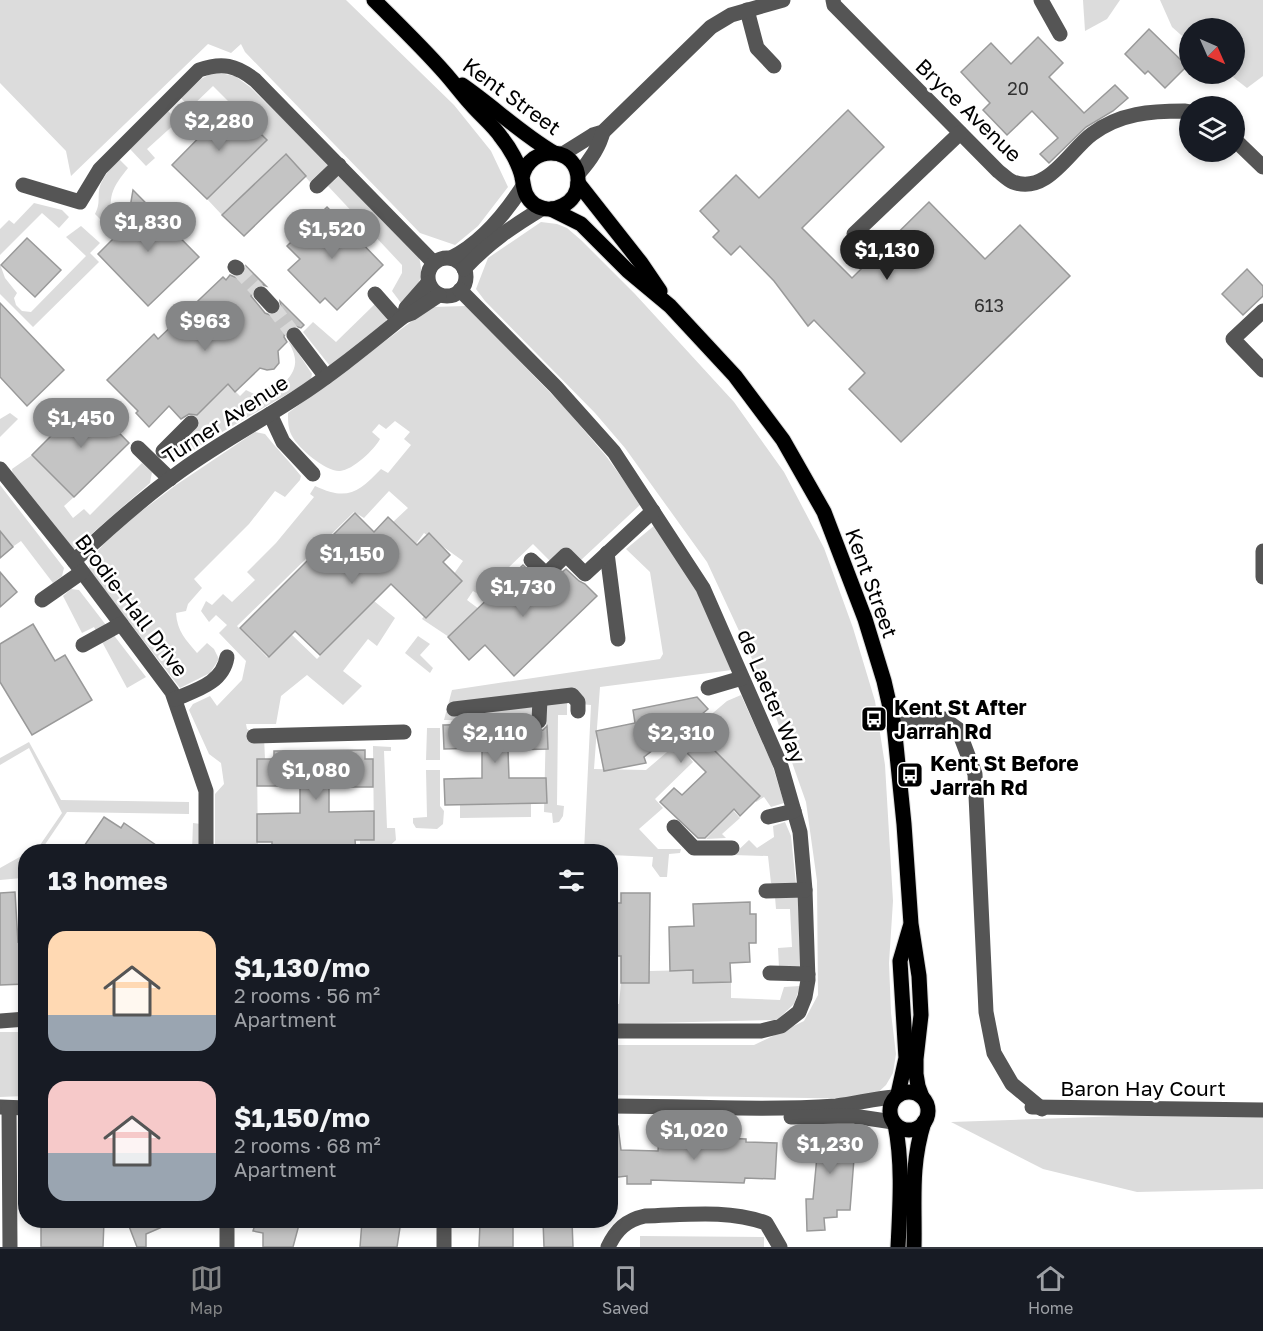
<!DOCTYPE html>
<html lang="en">
<head>
<meta charset="utf-8">
<style>
  body { margin:0; font-family:"Golos Text",sans-serif; background:#20242c; color:#f1f3f6; height:100vh; display:flex; flex-direction:column; font-size:22px; white-space:nowrap }
  * { box-sizing:border-box; margin:0 }
  p { font-size:20px; color:#9ea1a6 }
  .icon { flex:none; width:33px; height:33px; fill:none; stroke:currentColor; stroke-width:2; stroke-linecap:round; stroke-linejoin:round }
  .map { position:relative; flex:1; overflow:hidden }
  .side { position:absolute; left:18px; top:844px; width:600px; height:384px; display:flex; flex-direction:column; background:#171b24; border-radius:24px; box-shadow:0 3px 9px #0003 }
  .side>* { flex:none }
  .needle { width:39px; rotate:135deg }
  .buttons { position:absolute; left:1179px; top:18px; display:grid; gap:12px }
  .buttons a { display:grid; place-items:center; width:66px; height:66px; border-radius:50%; background:#171b24; box-shadow:0 3px 9px #0003; font-size:30px }
  .price { position:absolute; translate:-50% -51px; padding:0 14px; border-radius:21px; background:#858687; color:#fff; font-size:20px; line-height:39px; filter:drop-shadow(0 2px 3px #0008) }
  .price::after { content:''; position:absolute; left:50%; top:36px; width:18px; height:14px; margin-left:-9px; background:inherit; clip-path:polygon(0 0,100% 0,50% 100%) }
  .price.on { background:#222; color:#fff }
  ul { padding:0; list-style:none }
  li { display:flex; align-items:center; gap:18px; height:150px; padding:0 30px }
  li span { display:grid; place-items:center; flex:none; width:168px; height:120px; border-radius:18px; color:#555 }
  li>.icon { margin-inline-start:auto }
  span .icon { width:72px; height:72px; fill:#fffc; stroke-width:1 }
  li b { font-size:26px }
  h2 { display:flex; justify-content:space-between; align-items:center; height:72px; padding:0 30px; font-size:26px }
  .dock { display:flex; justify-content:space-around; align-items:center; height:84px; border-top:2px solid #363941; background:#171b24; font-size:16px; color:#9ea1a6 }
  .dock a { display:grid; justify-items:center; gap:3px }
  .dock .on { color:#858687 }
  .map>svg:first-child { display:block }
</style>
</head>
<body>
<div class="map">
<svg width="1263" height="1247" viewBox="0 0 1263 1247">
  <rect width="100%" height="100%" fill="#fff"/>
  <g fill="#dcdcdc">
    <path d="M0,0H346L454,105L491,151L508,187L478,226L455,245L420,233L245,52L241,44L231,53L208,44L71,176L66,151L0,83Z"/>
    <path d="M1083,0H1120L1107,19L1085,31Z"/>
    <path d="M1160,0H1263V76L1247,88L1229,74H1234V28H1190L1189,42L1172,27Z"/>
    <path d="M214,72L235,76L250,87L329,164L310,182L285,154L222,215L207,199L267,140L213,86L190,108L181,98L201,79Z"/>
    <path d="M168,111L178,121L147,149L155,158L146,166L130,149Z"/>
    <path d="M119,159L128,168C121,177 115,184 112,194C109,206 113,214 104,223L95,214C101,203 97,196 100,186C103,177 112,166 119,159Z"/>
    <path d="M340,175L419,257C425,282 418,285 401,303L392,291L402,273V265L328,186Z"/>
    <path d="M34,203L62,210L69,217L59,228L42,213L0,255V229L9,220L14,224Z"/>
    <path d="M541,222L557,224L567,228L581,240L635,294L734,402L784,472L824,548L853,628L875,701L885,765L893,901L889,963L891,1013L896,1054L893,1073L886,1085L871,1099L611,1095V1045H754L804,1021L818,995L817,881L806,802L766,689L707,562L625,448L595,413L485,301L476,289L488,258Z"/>
    <path d="M81,226L100,243L90,253L99,262L33,327L0,294V264L5,278L17,293L14,298L16,305L22,311L31,312L86,256L66,237Z"/>
    <path d="M375,304L387,318L386,322L330,366L303,332L313,322L336,342Z"/>
    <path d="M466,306L565,408L606,456L641,504L580,561L566,547L551,562L533,544L480,595L473,591L467,600L479,609L449,637L422,619L463,561L424,533L416,544L393,522L408,508L389,491L364,518L354,512L237,626L267,657L291,634L317,659L374,601L395,618L377,646L368,639L343,671L362,686L343,705L307,675L281,696L276,724H246L247,729L264,737L265,759L257,760L258,852H215V794L224,784L221,763L209,754L189,710L193,704L210,696L217,706L242,680L246,661L219,633L227,625L216,615L209,622L201,611L206,601L212,605L223,594L232,602L255,580L247,572L276,543L314,497L310,494L315,486C347,501 358,493 381,469L388,473L411,445L404,439L410,432L395,421L386,429L379,424L372,432L380,439C374,450 353,470 340,471C326,472 298,448 292,436C288,429 288,421 288,413L431,307Z"/>
    <path d="M288,341L295,348L312,374L311,379L308,382L212,438L183,457L178,459L168,450L190,417L213,395L219,375L240,396L246,390L254,394L267,393V387C280,389 293,378 295,364C296,356 292,348 288,341Z"/>
    <path d="M10,413L18,419L0,437V419Z"/>
    <path d="M255,432L265,434C276,448 290,462 301,476L300,480L285,497L275,491L249,524L194,579L202,588L188,604L186,611L176,613C177,631 186,640 197,653L207,643L214,649L219,659L210,673L180,688L89,570V561L114,532L176,485Z"/>
    <path d="M32,455L74,497L64,506L73,518L84,509L90,515L142,463L152,472L150,483L73,550L13,476L12,469Z"/>
    <path d="M0,485L64,568L62,576L53,583L21,541L11,548L0,533Z"/>
    <path d="M655,525L695,586L732,670L600,687L594,769L646,770L727,701L741,695L772,764L784,803L771,807L764,797L756,802L702,734L683,749L693,762L655,799L663,808L639,829L658,849H681L680,853L669,854L667,877H660L652,866L653,857L611,855L610,852H584L591,705L567,703V715H558L557,805L564,806L563,816L559,822L553,823L552,813L544,812L546,722L444,720L452,690L660,659L663,654L650,572L626,549Z"/>
    <path d="M71,589L79,590L146,677L127,688L94,627L82,633L63,596Z"/>
    <path d="M418,636L430,644L420,655L433,668L430,673L405,653Z"/>
    <path d="M427,728H440V760H426Z"/>
    <path d="M29,742L61,800L189,802V814L67,812L40,852H30L38,848L62,813L29,748L0,765V758Z"/>
    <path d="M373,746L391,747V751H384L387,828H395L396,840L383,852H360V840H374Z"/>
    <path d="M426,770H440V806L444,811L443,824L437,829L416,828L413,823V818L427,817Z"/>
    <path d="M531,804V817L460,818V805Z"/>
    <path d="M733,810L740,818L722,834L726,838L706,839Z"/>
    <path d="M785,822L791,836L796,884L774,885L771,883L768,856L733,855L749,840L757,848L774,837L773,826Z"/>
    <path d="M193,823L201,824L199,852H192Z"/>
    <path d="M565,847V852H420L423,849L434,848Z"/>
    <path d="M25,854V873L22,878L0,880V868Z"/>
    <path d="M798,896L801,966L779,968L778,948L792,947L790,909H776L775,897Z"/>
    <path d="M693,970V983L731,982V998L780,1000L784,987L800,986L794,1004L777,1020L611,1024L610,1004H619L621,983L649,971Z"/>
    <path d="M0,1032H25V1096L0,1097Z"/>
    <path d="M1263,1111V1189L1137,1192L1043,1169L951,1122Z"/>
    <path d="M640,1236L764,1237V1247H640Z"/>
  </g>
  <g fill="#c4c4c4" stroke="#999" stroke-width="1.5">
    <path d="M1149,29L1187,66L1165,88L1148,71L1145,74L1125,54Z"/>
    <path d="M1038,37L1063,63L1049,77L1084,113L1115,85L1128,98L1113,111L1086,127L1049,163L1040,154L1058,138L1032,111L1007,135L983,110L990,103L961,72L991,43L1011,64Z"/>
    <path d="M231,105L267,140L207,199L172,165Z"/>
    <path d="M848,110L884,147L802,228L852,278L929,202L985,259L1020,225L1070,276L901,442L849,389L865,373L814,320L808,326L774,281L740,246L731,255L713,237L719,231L700,211L736,175L759,198Z"/>
    <path d="M286,154L306,176L244,236L222,215Z"/>
    <path d="M133,190L199,257L148,306L98,254L127,225Z"/>
    <path d="M327,207L383,265L337,310L325,298L320,303L288,270L300,259L287,246Z"/>
    <path d="M27,238L61,270L35,297L1,265Z"/>
    <path d="M246,266L266,286L259,284L255,286L251,296L265,313L270,315L278,314L281,308L280,301L304,325L301,328L292,325L285,331L284,337L287,342L278,351L279,363L274,369L267,370L260,368L235,392L228,384L197,415L189,414L181,419L169,406L149,427L136,413L138,411L107,380L154,334L158,339L223,277L226,280L230,275L237,278L242,276L246,272Z"/>
    <path d="M1247,269L1263,286V296L1243,315L1222,294Z"/>
    <path d="M0,303L64,370L27,406L0,377Z"/>
    <path d="M87,400L129,443L74,497L32,455Z"/>
    <path d="M355,513L374,532L388,517L417,545L429,533L450,555L443,562L462,581L426,618L391,584L320,655L295,631L269,657L240,628Z"/>
    <path d="M0,531L13,547L0,558Z"/>
    <path d="M523,565L545,586L566,569L579,581L585,584L597,596L514,676L485,645L469,660L448,637Z"/>
    <path d="M0,572L17,592L0,607Z"/>
    <path d="M33,624L55,661L65,655L92,700L32,735L0,682V644Z"/>
    <path d="M697,697L708,709L689,725L760,796L740,816L734,809L705,838H698L660,802L674,788L682,795L706,772L685,751L688,748L670,727L656,739L657,747L644,757L646,763L604,771L596,731L635,723L633,710Z"/>
    <path d="M530,723L533,729L538,731L543,730L547,726L548,749L508,750L509,778H546L547,803L445,805L444,779L482,778V748L444,749L443,725Z"/>
    <path d="M365,750V759H373V787H329V812L374,811V840H355L356,852H272V842H257V814L300,813V786H257V759H274V751Z"/>
    <path d="M104,817L121,828L124,823L166,852H80Z"/>
    <path d="M15,892L18,942L23,941L25,984L0,985V893Z"/>
    <path d="M621,893H650L649,983H621V956H610V903H621Z"/>
    <path d="M750,902V914H756V943H749L750,962L730,963L731,982L693,983V970L670,971L669,927L694,926L693,904Z"/>
    <path d="M610,1126H618L621,1150L658,1151L659,1138H684V1144L721,1145V1138L746,1139V1142L777,1143L775,1179L745,1178L744,1183L651,1180V1184H627V1176L610,1178Z"/>
    <path d="M810,1131L856,1133L850,1210H837V1217L824,1218L825,1230L807,1231L806,1199H813L817,1156H799L800,1142L809,1143Z"/>
    <path d="M41,1221H104L103,1247H41Z"/>
    <path d="M127,1221H176L146,1234V1247H137Z"/>
    <path d="M256,1221H300L293,1247H263V1233L253,1231Z"/>
    <path d="M362,1221H401L397,1247H360Z"/>
    <path d="M543,1221H572L573,1247H544Z"/>
    <path d="M480,1223L513,1224V1247H479Z"/>
  </g>
  <g fill="none" stroke-linecap="round" stroke-linejoin="round">
    <g stroke="#d9d9d9" stroke-width="15" stroke-dasharray="15 8" stroke-linecap="butt">
      <path d="M237,268L261,294"/>
      <path d="M272,306L294,335"/>
    </g>
    <defs>
      <g id="major">
        <path d="M374,0C398,24 422,47 444,72C453,82 461,93 470,103C480,115 493,125 501,137C510,148 519,164 522,177C524,188 524,197 535,205C553,216 578,203 578,182C580,146 529,142 522,178"/>
        <path d="M462,85C494,107 520,133 554,153"/>
        <path d="M578,183L641,263L660,291"/>
        <path d="M551,209L581,224L628,271L670,306L735,376L783,440L824,512L865,619L884,681L894,725L904,824L911,924L919,976L921,1015L916,1059V1074L918,1086L922,1097"/>
        <circle cx="909" cy="1111" r="19"/>
        <path d="M898,1094L906,1058L900,961L910,927"/>
        <path d="M895,1124C903,1163 900,1206 898,1247"/>
        <path d="M914,1247C915,1202 910,1167 924,1122"/>
      </g>
    </defs>
    <use href="#major" stroke="#dbdbdb" stroke-width="17"/>
    <g stroke="#555" stroke-width="15">
      <path d="M833,0L834,5L998,171C1002,174 1008,180 1013,182C1047,195 1069,151 1092,134C1120,113 1151,111 1184,111L1190,112"/>
      <path d="M1041,0L1060,34"/>
      <path d="M747,10L757,48L774,66"/>
      <path d="M1234,139L1263,167"/>
      <path d="M561,155L593,135L603,132L711,27L731,15L783,0"/>
      <path d="M578,174C589,162 599,148 603,132"/>
      <path d="M23,185L80,202L100,169L199,70C222,62 236,65 255,80L434,263"/>
      <path d="M317,186L339,165"/>
      <path d="M854,234L960,133"/>
      <circle cx="447" cy="277" r="19"/>
      <path d="M451,258C481,243 505,214 523,186"/>
      <path d="M235,267L237,268"/>
      <path d="M464,269C488,243 513,226 543,208"/>
      <path d="M460,290L556,387L614,452L703,588L781,766L800,832L805,890L808,980L805,997L799,1012L781,1026L761,1031H610"/>
      <path d="M261,294L272,306"/>
      <path d="M375,294L398,320"/>
      <path d="M1263,311L1233,339L1263,370"/>
      <path d="M404,316L406,308L428,283"/>
      <path d="M294,335L326,377"/>
      <path d="M270,414L283,442L313,474"/>
      <path d="M138,448L170,479"/>
      <path d="M163,451L191,423"/>
      <path d="M0,469L74,561L172,692L206,791V852"/>
      <path d="M1263,551V577"/>
      <path d="M607,553L618,639"/>
      <path d="M531,560L546,574L566,555L585,574L653,511"/>
      <path d="M74,561C108,529 144,497 182,470C218,444 257,423 294,399C333,374 368,345 404,316L412,313L439,295"/>
      <path d="M42,600L82,572"/>
      <path d="M83,645L121,624"/>
      <path d="M708,688L742,678"/>
      <path d="M175,699C196,690 223,683 227,657"/>
      <path d="M454,709L572,695L578,702V711"/>
      <path d="M539,721L540,699"/>
      <path d="M894,725L944,719L958,729L975,774L986,1012L994,1053L1012,1084L1042,1109"/>
      <path d="M254,736L404,732"/>
      <path d="M768,817L794,811"/>
      <path d="M674,827L694,848H732"/>
      <path d="M766,891L805,890"/>
      <path d="M770,973L808,974"/>
      <path d="M0,1021L26,1019"/>
      <path d="M610,1106C685,1106 761,1111 836,1106C856,1104 875,1098 895,1097"/>
      <path d="M0,1107L26,1108"/>
      <path d="M1032,1107L1263,1110"/>
      <path d="M9,1108L10,1247"/>
      <path d="M791,1117L853,1116L893,1122"/>
      <path d="M444,1221V1247"/>
      <path d="M227,1247V1221"/>
      <path d="M608,1247C616,1230 626,1220 645,1216C685,1215 727,1209 766,1223L780,1247"/>
    </g>
    <use href="#major" stroke="#000" stroke-width="15"/>
  </g>
  <defs>
    <symbol id="bus-square" viewBox="-11 -11 22 22"><rect x="-9" y="-9" width="18" height="18" rx="4" fill="#000" stroke="#fff"/><path d="M-5-6H5V4H4V6H2V4H-2V6H-4V4H-5ZM-3.5-4V0h7V-4ZM-3.5 1.2v1.5H-2V1.2ZM2 1.2v1.5H3.5V1.2Z" fill="#fff"/></symbol>
  </defs>
  <g fill-rule="evenodd">
    <use href="#bus-square" x="859" y="704" width="30" height="30"/>
    <use href="#bus-square" x="895" y="760" width="30" height="30"/>
  </g>
  <g text-anchor="middle" dominant-baseline="central" stroke-width="5" stroke-linejoin="round" paint-order="stroke">
    <g font-size="18" fill="#313131">
      <text x="1018" y="88">20</text>
      <text x="989" y="305">613</text>
    </g>
    <g font-size="21" fill="#000" stroke="#fff">
      <text transform="translate(512 96) rotate(36)">Kent Street</text>
      <text transform="translate(969 110) rotate(44)">Bryce Avenue</text>
      <text transform="translate(225 419) rotate(-33)">Turner Avenue</text>
      <text transform="translate(872 583) rotate(70)">Kent Street</text>
      <text transform="translate(132 605) rotate(53)">Brodie-Hall Drive</text>
      <text transform="translate(772 696) rotate(67)">de Laeter Way</text>
      <text x="1143" y="1088">Baron Hay Court</text>
    </g>
    <g font-size="21" font-weight="bold" fill="#000" stroke="#fff" text-anchor="start">
      <text x="894" y="707">Kent St After<tspan x="894" dy="24">Jarrah Rd</tspan></text>
      <text x="930" y="763">Kent St Before<tspan x="930" dy="24">Jarrah Rd</tspan></text>
    </g>
  </g>
</svg>
<div class="buttons">
<a><svg class="needle" viewBox="-14 -14 28 28"><path d="M0-13l5 13h-10z" fill="#e53935"/><path d="M0 13l5-13h-10z" fill="#9ea1a6"/></svg></a>
<a><svg class="icon" aria-label="layers" viewBox="0 0 24 24"><path d="M12 4l9 5-9 5-9-5zM3 14l9 5 9-5"/></svg></a>
</div>
<b class="price" style="left:219px;top:152px">$2,280</b>
<b class="price" style="left:148px;top:253px">$1,830</b>
<b class="price" style="left:332px;top:260px">$1,520</b>
<b class="price on" style="left:887px;top:281px">$1,130</b>
<b class="price" style="left:205px;top:352px">$963</b>
<b class="price" style="left:81px;top:449px">$1,450</b>
<b class="price" style="left:352px;top:585px">$1,150</b>
<b class="price" style="left:523px;top:618px">$1,730</b>
<b class="price" style="left:495px;top:764px">$2,110</b>
<b class="price" style="left:681px;top:764px">$2,310</b>
<b class="price" style="left:316px;top:801px">$1,080</b>
<b class="price" style="left:694px;top:1161px">$1,020</b>
<b class="price" style="left:830px;top:1175px">$1,230</b>
<section class="side">
<h2>13 homes<svg class="icon" aria-label="filters" viewBox="0 0 24 24"><path d="M4 7h16M4 17h16"/><circle cx="9" cy="7" r="2"/><circle cx="15" cy="17" r="2"/></svg></h2>
<ul>
<li><span style="background:linear-gradient(#ffd9b3 70%,#9aa5b1 0)"><svg class="icon" aria-label="home" viewBox="0 0 24 24"><path d="M3 11l9-7 9 7M6 9v11h12V9"/></svg></span><div><b>$1,130/mo</b><p>2 rooms · 56 m²</p><p>Apartment</p></div></li>
<li><span style="background:linear-gradient(#f6c9c9 60%,#9aa5b1 0)"><svg class="icon" aria-label="home" viewBox="0 0 24 24"><path d="M3 11l9-7 9 7M6 9v11h12V9"/></svg></span><div><b>$1,150/mo</b><p>2 rooms · 68 m²</p><p>Apartment</p></div></li>
</ul>
</section>
</div>
<nav class="dock">
<a class="on"><svg class="icon" aria-label="map" viewBox="0 0 24 24"><path d="M3 6l6-2 6 2 6-2v14l-6 2-6-2-6 2zM9 4v14M15 6v14"/></svg>Map</a>
<a><svg class="icon" aria-label="saved" viewBox="0 0 24 24"><path d="M7 4h10v16l-5-4-5 4z"/></svg>Saved</a>
<a><svg class="icon" aria-label="home" viewBox="0 0 24 24"><path d="M3 11l9-7 9 7M6 9v11h12V9"/></svg>Home</a>
</nav>
</body>
</html>
